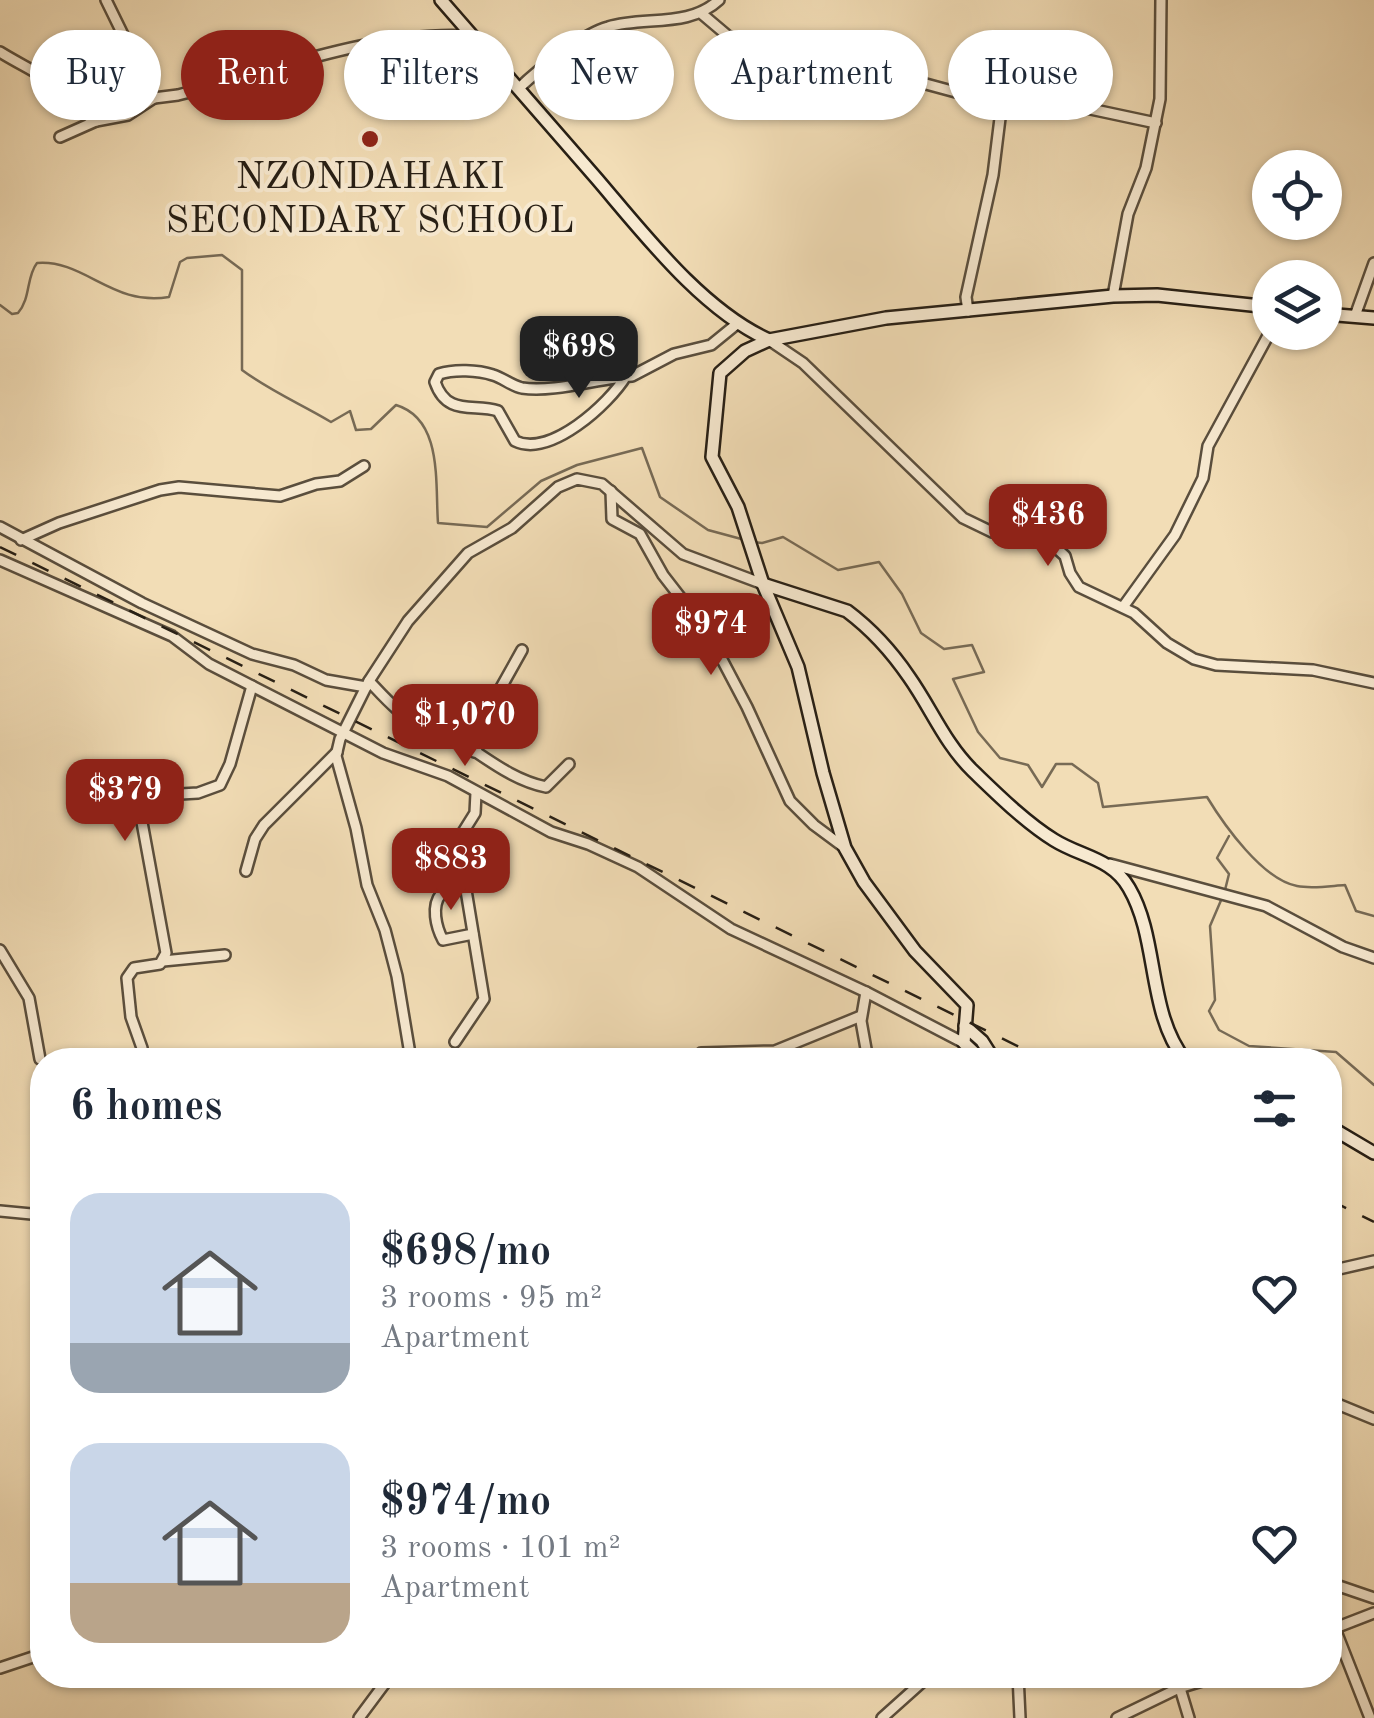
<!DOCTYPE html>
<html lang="en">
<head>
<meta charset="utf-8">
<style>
  body { margin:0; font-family:"Old Standard TT",serif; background:#f2f2f3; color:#1f2937; height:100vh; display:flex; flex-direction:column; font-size:38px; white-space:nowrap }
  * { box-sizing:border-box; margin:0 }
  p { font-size:32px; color:#747a83 }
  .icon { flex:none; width:55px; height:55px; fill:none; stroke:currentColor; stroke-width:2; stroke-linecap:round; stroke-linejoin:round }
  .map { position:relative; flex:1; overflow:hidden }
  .panel { position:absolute; left:30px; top:1048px; width:1312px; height:640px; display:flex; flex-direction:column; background:#fff; border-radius:40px; box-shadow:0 2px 8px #0004 }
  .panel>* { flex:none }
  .guide { position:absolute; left:30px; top:30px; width:1315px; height:90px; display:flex; gap:20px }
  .fabs { position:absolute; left:1252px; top:150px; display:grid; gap:20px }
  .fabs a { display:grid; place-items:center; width:90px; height:90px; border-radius:50%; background:#fff; box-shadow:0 2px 8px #0004; font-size:50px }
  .price { position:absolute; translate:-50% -85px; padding:0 22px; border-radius:20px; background:#8f2418; color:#fff; font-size:32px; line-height:65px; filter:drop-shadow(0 2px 5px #0008) }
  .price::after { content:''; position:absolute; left:50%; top:60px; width:30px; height:22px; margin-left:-15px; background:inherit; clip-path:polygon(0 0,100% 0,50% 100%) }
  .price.active { background:#222; color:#fff }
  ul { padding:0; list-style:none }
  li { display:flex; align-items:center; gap:30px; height:250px; padding:0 40px }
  li span { display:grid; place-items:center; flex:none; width:280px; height:200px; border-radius:30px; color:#555 }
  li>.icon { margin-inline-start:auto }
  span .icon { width:120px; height:120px; fill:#fffc; stroke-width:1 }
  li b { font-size:42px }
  h2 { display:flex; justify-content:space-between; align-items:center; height:120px; padding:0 40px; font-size:42px }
  .pill { padding:0 35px; border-radius:45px; background:#fff; box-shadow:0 2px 8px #0004; font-size:35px; line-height:90px }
  .pill.active { background:#8f2418; color:#fff }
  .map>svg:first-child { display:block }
</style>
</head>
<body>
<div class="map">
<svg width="1374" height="1718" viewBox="0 0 1374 1718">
  <rect width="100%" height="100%" fill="#f2ddb6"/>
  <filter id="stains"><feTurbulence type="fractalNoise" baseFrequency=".002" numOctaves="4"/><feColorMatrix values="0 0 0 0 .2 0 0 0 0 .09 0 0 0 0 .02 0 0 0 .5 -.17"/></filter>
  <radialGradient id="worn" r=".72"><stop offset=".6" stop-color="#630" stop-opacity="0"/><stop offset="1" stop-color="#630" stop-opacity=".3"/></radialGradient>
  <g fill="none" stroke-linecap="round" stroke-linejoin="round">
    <g stroke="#776a55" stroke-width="2.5">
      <path d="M0,305L12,314L18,313C31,298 26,277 37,263C84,259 113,307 169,297L180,262L187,258L222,255L242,270V370C270,391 301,404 331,422L350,411L356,430L371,429L396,405C443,419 435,483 438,523L487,527L541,481L577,465L642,448L660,497L708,530L745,540"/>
      <path d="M753,542L762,543L783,537L838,570L879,562L902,594L921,633L944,649L972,645L984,672L953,679L978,732L1000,758L1028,765L1042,787L1056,764H1072L1098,783L1103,807L1207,797C1224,825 1263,880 1297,886C1312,889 1330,886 1345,885L1356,911L1374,916"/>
      <path d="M1225,890L1229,874L1217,858L1229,836"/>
      <path d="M1222,898L1210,926L1215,1000L1209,1011L1219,1030L1249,1046L1336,1052L1374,1085"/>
    </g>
    <defs>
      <g id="street">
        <path d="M106,0L154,98L178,95C269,72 376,30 470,36"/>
        <path d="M702,14L728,36L741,42L814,44L889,74L963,94L1034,97L1156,123"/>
        <path d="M0,52C19,64 40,73 58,87C72,98 79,114 96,121"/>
        <path d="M518,89C538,70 582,34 608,27C645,16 689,28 719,0"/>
        <path d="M60,137L96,121L128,115L154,98"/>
        <path d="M1113,296L1128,214L1146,168L1160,99L1161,0"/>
        <path d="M968,311L966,297L993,175L1003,94"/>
        <path d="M1355,316L1374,263"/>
        <path d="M769,340L803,363L963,518L992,532L1023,535L1053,545L1065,556L1070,573L1079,587L1134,613L1167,643L1194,659L1216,665L1313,670L1374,683"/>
        <path d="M626,376C609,404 550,458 515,441L498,411C474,403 447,417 435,382L439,374C454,369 478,370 493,375C503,378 512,386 522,388C554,393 599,378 632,376L674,354L711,345L738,323"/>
        <path d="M611,491L612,519L640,534L663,575L708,633L747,707L790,801L814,825L845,848"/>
        <path d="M0,527L142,603L252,654L294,665L326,680L366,687"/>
        <path d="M21,540L59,523L160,490L179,487L280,496L316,484L340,481L364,466"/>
        <path d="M0,560L172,636L209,664L383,753L448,776L551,832L588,844L638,867L731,929L866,992L964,1043"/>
        <path d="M1123,607L1175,535L1203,478L1208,446L1270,332"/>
        <path d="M369,681C386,699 401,717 425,726C432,729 440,730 448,734C481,753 508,779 546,787L569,764"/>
        <path d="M474,752L491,726L498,693L522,650"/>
        <path d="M1110,864L1266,906L1343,947L1374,958"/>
        <path d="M246,871L255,839L264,825L337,752"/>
        <path d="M464,885L441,894C431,906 436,927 443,940L473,934"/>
        <path d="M0,950L29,998L40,1059"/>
        <path d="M163,961L225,955"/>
        <path d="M866,992L861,1021L868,1060"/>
        <path d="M455,1042L484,999L460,854V837L475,813L476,793"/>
        <path d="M142,1048L131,1017L127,978L134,968L160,964L166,953L139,806L146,796L198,793L220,785L230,764L252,686"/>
        <path d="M701,1053L775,1051L861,1016"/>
        <path d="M411,1060L397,976L385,930L367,885L356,828L336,756L340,739L369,681L408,621L468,553L512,528L558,487L577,479L602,484L683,554L763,584"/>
        <path d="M0,1211L42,1215"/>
        <path d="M1330,1271L1374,1261"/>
        <path d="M1330,1401L1374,1419"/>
        <path d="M1330,1583L1374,1598"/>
        <path d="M1330,1616L1370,1718"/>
        <path d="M1330,1630L1374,1613"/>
        <path d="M0,1668L42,1654"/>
        <path d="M1018,1675L1020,1718"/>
        <path d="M1176,1675L1189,1718"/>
        <path d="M359,1718L391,1675"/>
        <path d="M882,1718L930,1675"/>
        <path d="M1117,1718L1179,1688L1222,1675"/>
      </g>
      <g id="secondary">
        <path d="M441,0C493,60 545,119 597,179C644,234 702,310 769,340"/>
        <path d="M1325,314L1374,318"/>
        <path d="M763,584L847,611C871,629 892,652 909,677C931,708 945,744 973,771C997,794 1025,822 1054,840C1081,857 1112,858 1129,888C1159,939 1147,1012 1185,1060"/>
        <path d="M965,1026L982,1041L994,1060"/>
        <path d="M982,1060L964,1043L967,1005L915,951L864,882L845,848L823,773L798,667L763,584L738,507L712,457L720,373L745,351L769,340L886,318L1113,296L1157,295L1270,307"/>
        <path d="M1330,1127L1374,1153"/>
      </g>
    </defs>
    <use href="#street" stroke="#5a4e3d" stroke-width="14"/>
    <use href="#secondary" stroke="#271f15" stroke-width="16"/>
    <use href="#street" stroke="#f7e9d0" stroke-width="9"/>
    <use href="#secondary" stroke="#f7e9d0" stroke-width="11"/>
    <g stroke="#271f15" stroke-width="2.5" stroke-dasharray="18 18" stroke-linecap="butt">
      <path d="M0,547L1046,1060"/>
      <path d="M1330,1200L1374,1222"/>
    </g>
  </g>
  <circle fill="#8f2418" stroke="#f7e9d0" stroke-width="4" cx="370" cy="139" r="10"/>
  <g text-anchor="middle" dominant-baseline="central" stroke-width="8" stroke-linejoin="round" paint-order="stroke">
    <g font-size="38" fill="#271f15" stroke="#f7e9d0">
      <text x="370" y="178">NZONDAHAKI<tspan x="370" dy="44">SECONDARY SCHOOL</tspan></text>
    </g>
  </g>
  <rect width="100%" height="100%" filter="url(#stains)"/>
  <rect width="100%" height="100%" fill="url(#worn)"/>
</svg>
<div class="fabs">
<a><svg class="icon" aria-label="locate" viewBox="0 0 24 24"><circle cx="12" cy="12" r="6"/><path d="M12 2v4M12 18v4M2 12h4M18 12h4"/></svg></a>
<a><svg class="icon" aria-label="layers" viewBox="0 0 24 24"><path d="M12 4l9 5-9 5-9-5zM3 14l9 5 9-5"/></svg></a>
</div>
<b class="price active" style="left:579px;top:401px">$698</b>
<b class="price" style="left:1048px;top:569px">$436</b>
<b class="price" style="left:711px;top:678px">$974</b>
<b class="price" style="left:465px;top:769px">$1,070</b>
<b class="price" style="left:125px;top:844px">$379</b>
<b class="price" style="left:451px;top:913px">$883</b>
<div class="guide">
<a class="pill">Buy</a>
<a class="pill active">Rent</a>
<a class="pill">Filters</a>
<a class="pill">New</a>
<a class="pill">Apartment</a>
<a class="pill">House</a>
</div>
<section class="panel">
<h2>6 homes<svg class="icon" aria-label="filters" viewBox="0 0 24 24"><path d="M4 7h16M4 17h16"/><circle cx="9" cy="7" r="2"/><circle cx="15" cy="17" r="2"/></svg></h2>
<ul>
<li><span style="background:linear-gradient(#c9d6e8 75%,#9aa5b1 0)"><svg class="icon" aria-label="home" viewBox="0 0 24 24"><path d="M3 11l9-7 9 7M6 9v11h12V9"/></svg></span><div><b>$698/mo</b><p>3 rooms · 95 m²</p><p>Apartment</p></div><svg class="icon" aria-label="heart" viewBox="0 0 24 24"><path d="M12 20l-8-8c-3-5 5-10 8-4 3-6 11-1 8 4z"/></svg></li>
<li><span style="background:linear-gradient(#c9d6e8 70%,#b9a48a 0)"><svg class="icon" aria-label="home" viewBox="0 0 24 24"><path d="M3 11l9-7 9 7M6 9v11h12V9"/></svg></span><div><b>$974/mo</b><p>3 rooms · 101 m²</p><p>Apartment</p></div><svg class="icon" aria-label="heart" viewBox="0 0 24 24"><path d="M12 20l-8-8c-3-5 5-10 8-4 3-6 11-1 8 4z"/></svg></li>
</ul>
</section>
</div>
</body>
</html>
